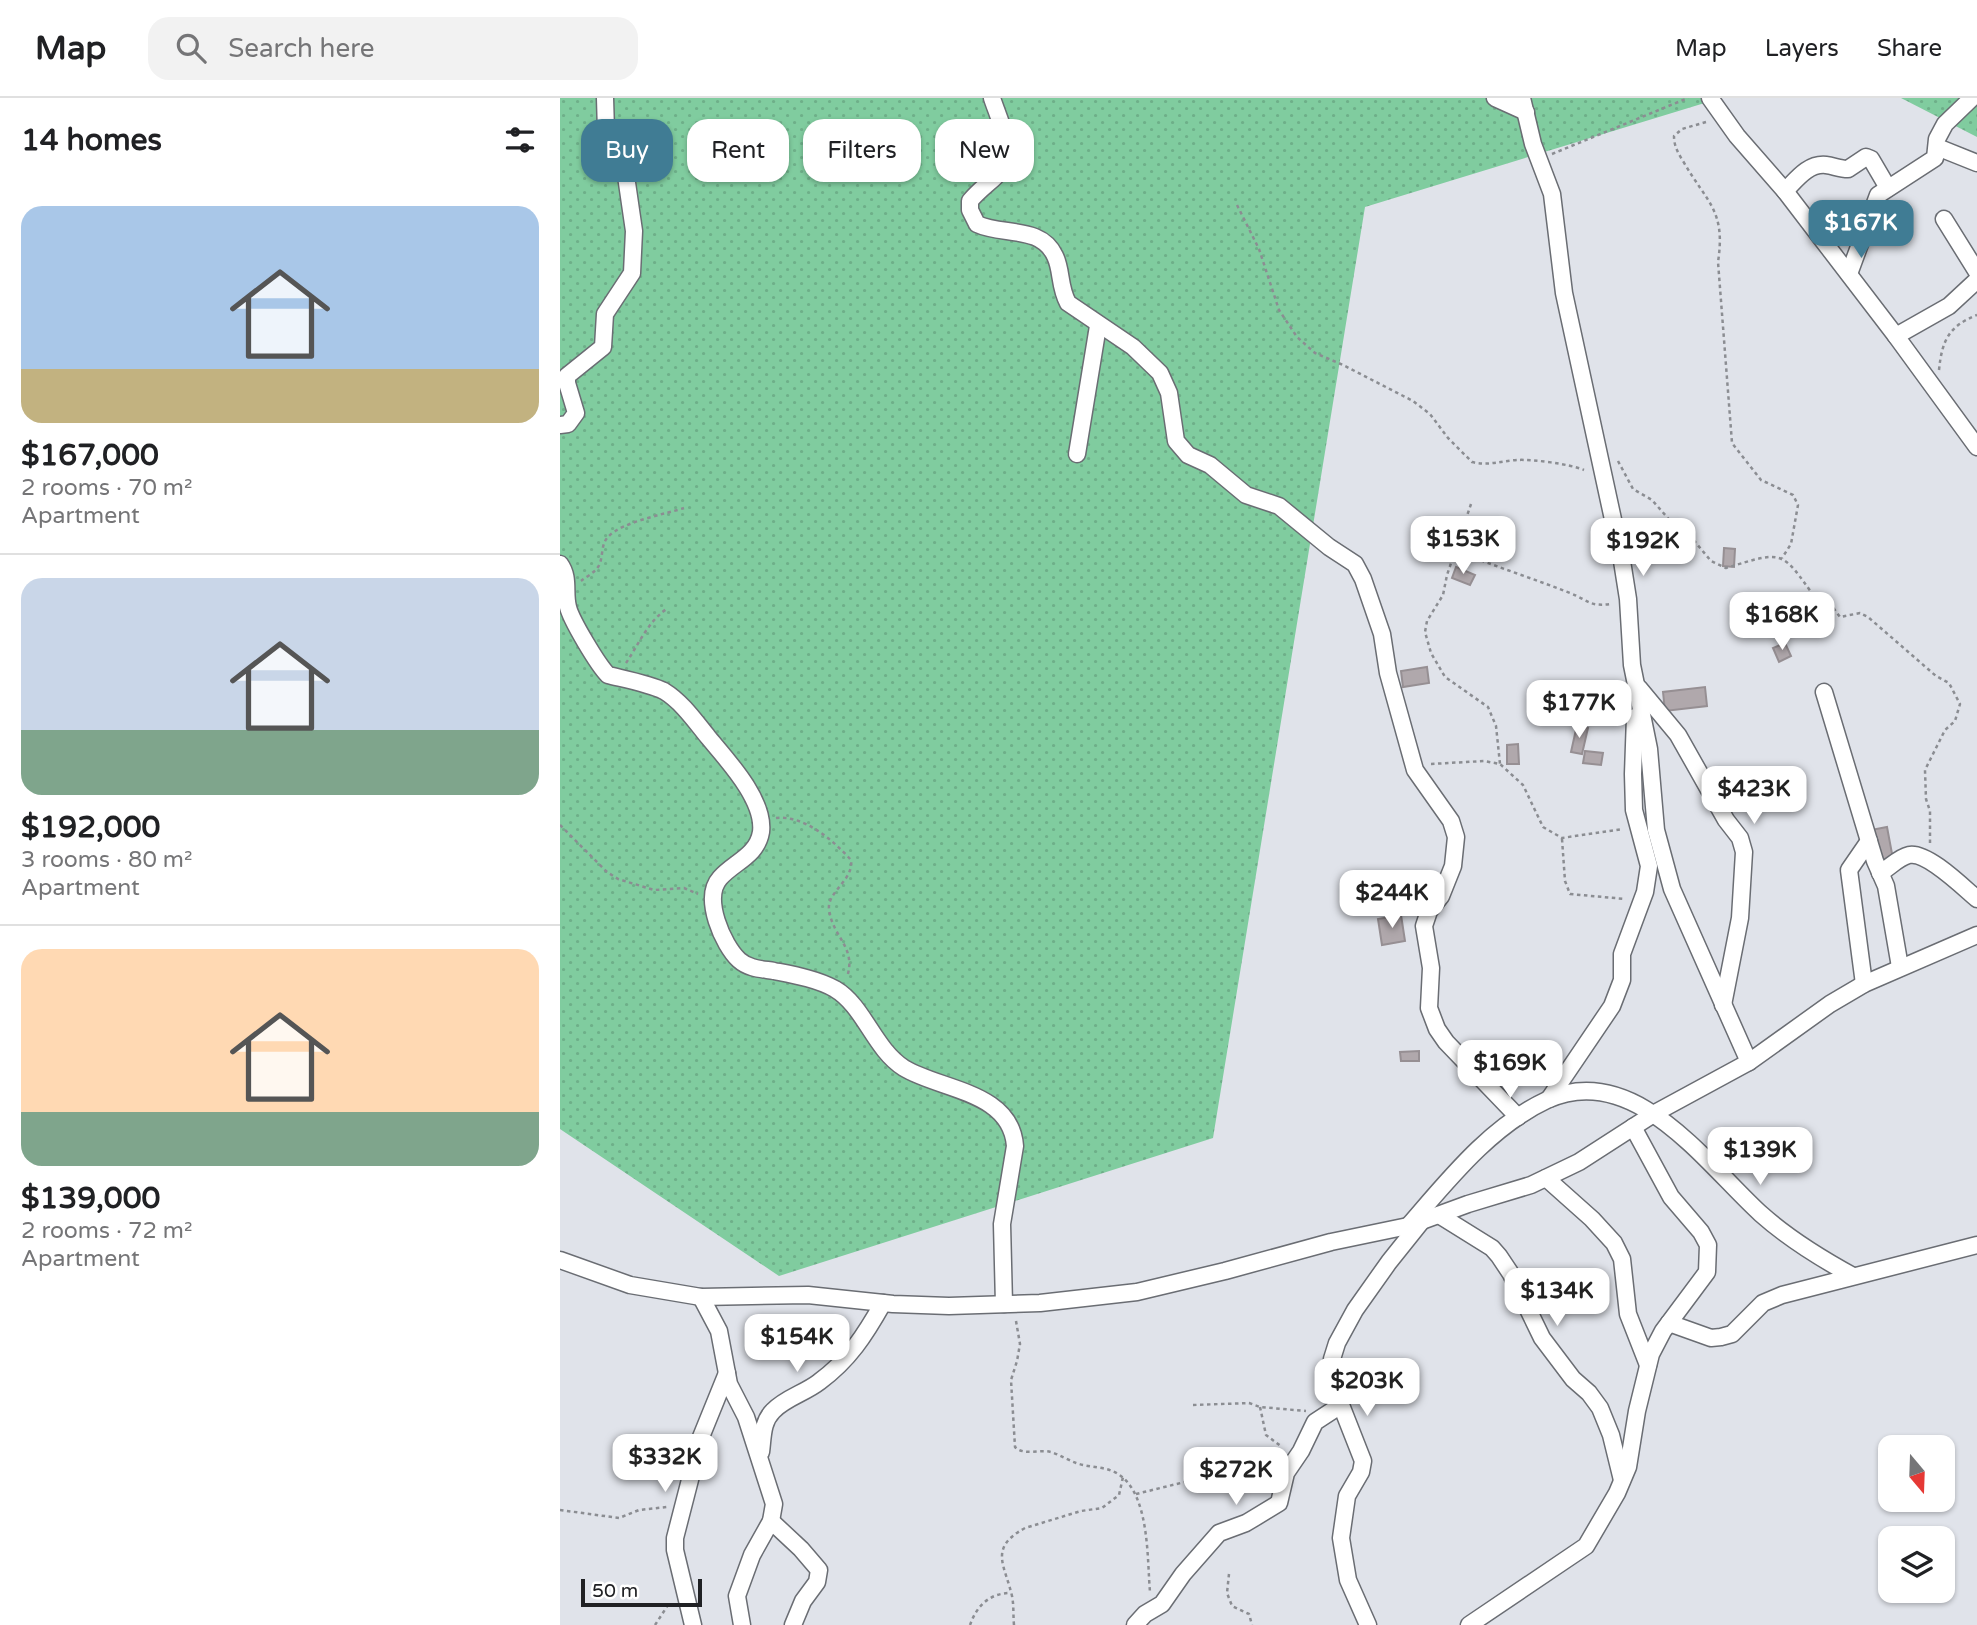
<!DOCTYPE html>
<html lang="en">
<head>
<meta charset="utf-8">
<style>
  body { margin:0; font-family:"Varela Round",sans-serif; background:#f2f2f2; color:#202124; height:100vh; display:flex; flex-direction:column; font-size:26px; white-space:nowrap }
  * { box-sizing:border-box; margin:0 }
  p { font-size:23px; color:#757577 }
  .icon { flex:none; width:38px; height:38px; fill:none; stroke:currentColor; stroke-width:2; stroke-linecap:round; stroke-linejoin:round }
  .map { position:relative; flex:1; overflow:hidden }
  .details { display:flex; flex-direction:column; background:#fff; width:560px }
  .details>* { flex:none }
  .banner { position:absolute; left:21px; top:21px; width:665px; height:63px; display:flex; gap:14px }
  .needle { width:46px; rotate:161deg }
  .controls { position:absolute; left:1318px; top:1337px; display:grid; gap:14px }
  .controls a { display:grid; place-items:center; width:77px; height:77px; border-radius:14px; background:#fff; box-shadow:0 2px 5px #0004; font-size:35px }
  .scale { position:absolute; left:21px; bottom:18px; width:121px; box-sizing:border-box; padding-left:7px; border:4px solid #202124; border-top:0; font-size:19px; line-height:24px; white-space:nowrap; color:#202124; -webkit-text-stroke:5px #fff; paint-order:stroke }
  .price { position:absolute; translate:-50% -60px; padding:0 16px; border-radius:14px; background:#fff; color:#222; font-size:23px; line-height:46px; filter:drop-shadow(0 2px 4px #0008) }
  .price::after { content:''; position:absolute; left:50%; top:42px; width:21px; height:16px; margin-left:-10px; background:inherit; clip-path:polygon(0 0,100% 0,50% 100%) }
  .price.selected { background:#407c94; color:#fff }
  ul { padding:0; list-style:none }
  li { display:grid; align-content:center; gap:14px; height:371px; padding:0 21px }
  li+li { border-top:2px solid #e0e0e0 }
  li span { display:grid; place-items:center; height:217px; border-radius:21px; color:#555 }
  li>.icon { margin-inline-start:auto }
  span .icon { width:126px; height:126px; fill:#fffc; stroke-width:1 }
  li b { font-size:30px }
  h2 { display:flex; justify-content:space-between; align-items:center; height:84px; padding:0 21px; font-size:30px }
  .chip { padding:0 24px; border-radius:21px; background:#fff; box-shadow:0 2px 5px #0004; font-size:24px; line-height:63px }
  .chip.selected { background:#407c94; color:#fff }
  header { display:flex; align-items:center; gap:42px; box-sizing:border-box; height:98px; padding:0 35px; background:#fff; border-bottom:2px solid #e0e0e0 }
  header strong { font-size:33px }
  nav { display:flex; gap:38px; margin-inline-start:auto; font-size:24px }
  .search { width:490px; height:63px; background:#f2f2f2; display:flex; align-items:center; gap:18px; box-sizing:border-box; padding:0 24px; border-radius:21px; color:#757577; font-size:26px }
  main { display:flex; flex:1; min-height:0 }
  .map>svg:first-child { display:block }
</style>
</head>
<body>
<header>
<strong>Map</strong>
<div class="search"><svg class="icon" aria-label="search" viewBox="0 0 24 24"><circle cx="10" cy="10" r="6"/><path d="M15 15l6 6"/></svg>Search here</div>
<nav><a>Map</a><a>Layers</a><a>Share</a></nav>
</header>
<main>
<section class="details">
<h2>14 homes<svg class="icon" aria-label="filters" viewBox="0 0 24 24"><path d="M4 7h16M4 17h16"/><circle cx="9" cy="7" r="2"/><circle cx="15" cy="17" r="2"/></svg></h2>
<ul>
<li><span style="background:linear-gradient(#a9c7e8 75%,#c2b280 0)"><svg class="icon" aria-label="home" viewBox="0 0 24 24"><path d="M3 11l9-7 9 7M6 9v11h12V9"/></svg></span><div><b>$167,000</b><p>2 rooms · 70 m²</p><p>Apartment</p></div></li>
<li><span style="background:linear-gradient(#c9d6e8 70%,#7fa58c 0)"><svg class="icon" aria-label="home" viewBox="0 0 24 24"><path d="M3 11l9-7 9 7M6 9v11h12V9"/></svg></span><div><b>$192,000</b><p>3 rooms · 80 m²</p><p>Apartment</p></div></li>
<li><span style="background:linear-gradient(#ffd9b3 75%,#7fa58c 0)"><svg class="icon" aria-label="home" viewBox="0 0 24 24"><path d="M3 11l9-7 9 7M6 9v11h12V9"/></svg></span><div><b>$139,000</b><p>2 rooms · 72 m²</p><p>Apartment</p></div></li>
</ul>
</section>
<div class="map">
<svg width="1417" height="1527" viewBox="0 0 1417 1527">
  <defs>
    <pattern id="grass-dots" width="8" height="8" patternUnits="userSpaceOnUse" patternTransform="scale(1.75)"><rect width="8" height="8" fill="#80cc9f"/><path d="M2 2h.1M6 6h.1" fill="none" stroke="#6eaf89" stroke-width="1.8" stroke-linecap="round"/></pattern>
  </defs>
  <rect width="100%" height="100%" fill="#e0e3ea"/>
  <g fill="url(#grass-dots)">
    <path d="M0,0H1161L805,109L653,1040L219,1178L0,1031Z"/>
    <path d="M1341,0H1417V39Z"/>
  </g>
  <g fill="#b0a8ac" stroke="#968f93" stroke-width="2">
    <path d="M1164,450L1175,451L1174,469L1163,468Z"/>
    <path d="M896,469L915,477L910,487L892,480Z"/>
    <path d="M1225,545L1231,558L1219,564L1213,550Z"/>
    <path d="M867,569L869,585L843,589L841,573Z"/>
    <path d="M1145,589L1147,608L1105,613L1103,594Z"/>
    <path d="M1017,627L1028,630L1022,656L1011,654Z"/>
    <path d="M958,646L959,666H947V647Z"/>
    <path d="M1025,653L1043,655L1041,667L1023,665Z"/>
    <path d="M1327,729L1333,761L1317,764L1311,732Z"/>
    <path d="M841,817L845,843L822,847L818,821Z"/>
    <path d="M859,953V963H841L840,954Z"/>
  </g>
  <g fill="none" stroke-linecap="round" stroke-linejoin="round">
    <defs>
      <g id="street">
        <path d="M432,0C437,16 455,54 445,68C436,81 420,90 410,103V112L417,126C442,138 481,127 495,158C502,172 499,189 508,205L573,249L600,275L609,295L616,343L628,357L650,367L686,397L719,408L769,449L795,466L803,481L822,536L828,575L855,672L891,723L896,739L893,768L881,798L869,813L864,828L871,870L869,910L877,931L886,944L958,1019"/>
        <path d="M935,0L966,14"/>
        <path d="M962,0L973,46L992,96L1004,195L1062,463L1068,501L1072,567L1089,651L1096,732L1112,791L1189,964"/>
        <path d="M1150,0L1177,38L1225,93L1336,238L1417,349"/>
        <path d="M1377,49L1417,65"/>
        <path d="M1225,93C1236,82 1248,65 1266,67C1274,68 1280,71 1288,71L1306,59L1311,61L1328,90"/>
        <path d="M1384,121L1417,174"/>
        <path d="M1289,176L1318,97L1375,60L1377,41L1385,26L1412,0"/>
        <path d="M1336,238L1389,208L1417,182"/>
        <path d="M0,327L8,326L16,315L7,285V278L43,249L45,216L72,175L74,133L66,78L46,33L45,0"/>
        <path d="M517,356L538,228"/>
        <path d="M0,466C10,480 4,494 8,509C11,522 38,567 48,577C64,581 90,586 104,593C122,604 135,623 148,639C167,662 205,702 201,734C197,758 174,764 160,780C142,800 163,847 179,862C189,871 202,871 214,873C234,877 257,881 275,891C304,908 314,951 344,970C380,992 451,993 455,1048L442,1126L444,1206"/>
        <path d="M1079,590L1118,637L1166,722L1180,740L1184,754L1180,820L1163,907"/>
        <path d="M1264,594L1315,763L1326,788L1340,869"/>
        <path d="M1320,775C1329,770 1339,759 1349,757C1367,753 1404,790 1417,801"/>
        <path d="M1304,886L1289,772L1309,743"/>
        <path d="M989,1001L1052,908L1062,882V856L1085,794L1089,768L1074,712L1073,676L1075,619"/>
        <path d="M986,1080L1032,1121L1054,1145L1062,1161L1068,1216L1088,1267"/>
        <path d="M879,1117L932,1150L939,1158L951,1176L982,1240L1013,1281L1029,1295L1040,1310L1051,1337L1062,1382"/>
        <path d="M850,1126C889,1081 931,1028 987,1002C1074,962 1146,1066 1201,1116C1229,1141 1260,1160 1293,1178"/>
        <path d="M0,1162L70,1187L141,1199L248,1197L333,1206L389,1208L480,1205L577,1194L665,1173L771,1144L848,1128L908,1106L971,1087L1019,1064L1095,1015L1189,964L1270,906L1304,886L1417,837"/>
        <path d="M141,1199L159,1233L169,1286L186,1319L214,1406L211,1423L192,1457L177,1498L182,1527"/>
        <path d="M1109,1225L1151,1240L1161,1239L1172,1236L1203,1205L1222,1197L1417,1147"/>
        <path d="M201,1354C203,1339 202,1324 213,1313C225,1300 245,1295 259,1284C289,1262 305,1237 323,1205"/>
        <path d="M211,1423L241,1451L259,1472L257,1484L243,1503L233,1527"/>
        <path d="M133,1527L115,1452V1440L141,1339L167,1275"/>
        <path d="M575,1527L585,1516L602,1506L623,1476L659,1435L686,1425L719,1405L726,1375L741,1353L755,1324L781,1307"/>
        <path d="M808,1527L788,1482L781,1440L787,1398L801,1374L803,1363L781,1307L772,1261L777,1245L795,1212L829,1164L861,1124"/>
        <path d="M909,1527L1026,1448L1057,1395L1068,1369L1077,1313L1091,1256L1103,1233L1147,1174L1148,1147L1141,1134L1111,1099L1073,1029"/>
      </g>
    </defs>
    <use href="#street" stroke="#6a6d73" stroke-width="19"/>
    <g stroke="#8b8d92" stroke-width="2.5" stroke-dasharray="3.5 3.5" stroke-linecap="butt">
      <path d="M1146,24L1122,31L1114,38C1114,48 1118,55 1123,63C1147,105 1166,112 1158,164L1172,345L1201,382L1233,397L1238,407L1231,446L1222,460"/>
      <path d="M992,56L1128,0"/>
      <path d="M677,107L699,151L719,212L737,239L755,255L783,267L853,303L870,316L888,340L912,364C928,368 941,363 957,362C972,361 1010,366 1024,372"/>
      <path d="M1379,272C1382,242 1389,228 1417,217"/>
      <path d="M1058,363L1073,391L1092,402L1114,427L1131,439L1151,463L1166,470C1225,452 1221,452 1256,501L1269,504L1280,519L1300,515L1308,519L1376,578L1389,585L1400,606L1395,623L1385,632L1365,672L1366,701L1370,713V746"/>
      <path d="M911,406L887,477L883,497L867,523L865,534L871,555L885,579L928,609L936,628L940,666"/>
      <path d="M895,452C933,468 972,480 1010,495C1028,502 1029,509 1051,506"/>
      <path d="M21,483C26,479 34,475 38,469C44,460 40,447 48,439C61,424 106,416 124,410"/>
      <path d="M66,565C79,546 88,523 108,510"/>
      <path d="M871,666L924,663L940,666L963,687L983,729L1002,740L1063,731"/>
      <path d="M216,720C244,717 273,742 291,762C294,782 267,794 269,811C272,839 297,849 287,879"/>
      <path d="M0,727L47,774L58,781L94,792L124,790L138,796"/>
      <path d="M1002,741L1005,783L1010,796L1065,801"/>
      <path d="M456,1223L460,1246L457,1263L451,1282L455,1349C464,1358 479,1351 491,1354C500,1357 508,1362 516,1365C530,1370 546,1368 558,1376C590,1396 587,1461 590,1494"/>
      <path d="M633,1307L689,1305L700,1309L746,1313"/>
      <path d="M700,1309L706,1337L722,1349"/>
      <path d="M576,1396L686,1369L722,1350"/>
      <path d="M0,1412L59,1420L79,1412L107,1409"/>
      <path d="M669,1476L667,1495L672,1508L689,1516L692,1527"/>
      <path d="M95,1527L110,1504"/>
      <path d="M410,1527C417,1507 430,1495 451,1495"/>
      <path d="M454,1527C453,1517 454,1508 452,1498C445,1467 428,1450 465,1430L521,1413L542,1410L559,1397L563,1379"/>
    </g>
    <use href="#street" stroke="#fff" stroke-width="16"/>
  </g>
</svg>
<div class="controls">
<a><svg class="needle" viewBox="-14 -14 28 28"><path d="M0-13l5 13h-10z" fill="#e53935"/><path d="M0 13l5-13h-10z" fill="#757577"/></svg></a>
<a><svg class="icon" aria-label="layers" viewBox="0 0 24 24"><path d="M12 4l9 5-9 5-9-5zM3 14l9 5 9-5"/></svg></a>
</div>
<div class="scale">50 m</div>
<b class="price selected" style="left:1301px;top:162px">$167K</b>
<b class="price" style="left:903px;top:478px">$153K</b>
<b class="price" style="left:1083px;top:480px">$192K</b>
<b class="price" style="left:1222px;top:554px">$168K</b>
<b class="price" style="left:1019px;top:642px">$177K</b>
<b class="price" style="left:1194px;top:728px">$423K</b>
<b class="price" style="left:832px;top:832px">$244K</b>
<b class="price" style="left:950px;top:1002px">$169K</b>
<b class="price" style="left:1200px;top:1089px">$139K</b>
<b class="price" style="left:997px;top:1230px">$134K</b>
<b class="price" style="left:237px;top:1276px">$154K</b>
<b class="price" style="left:807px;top:1320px">$203K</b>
<b class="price" style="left:105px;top:1396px">$332K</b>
<b class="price" style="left:676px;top:1409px">$272K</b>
<div class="banner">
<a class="chip selected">Buy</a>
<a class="chip">Rent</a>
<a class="chip">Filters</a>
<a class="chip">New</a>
</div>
</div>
</main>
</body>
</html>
